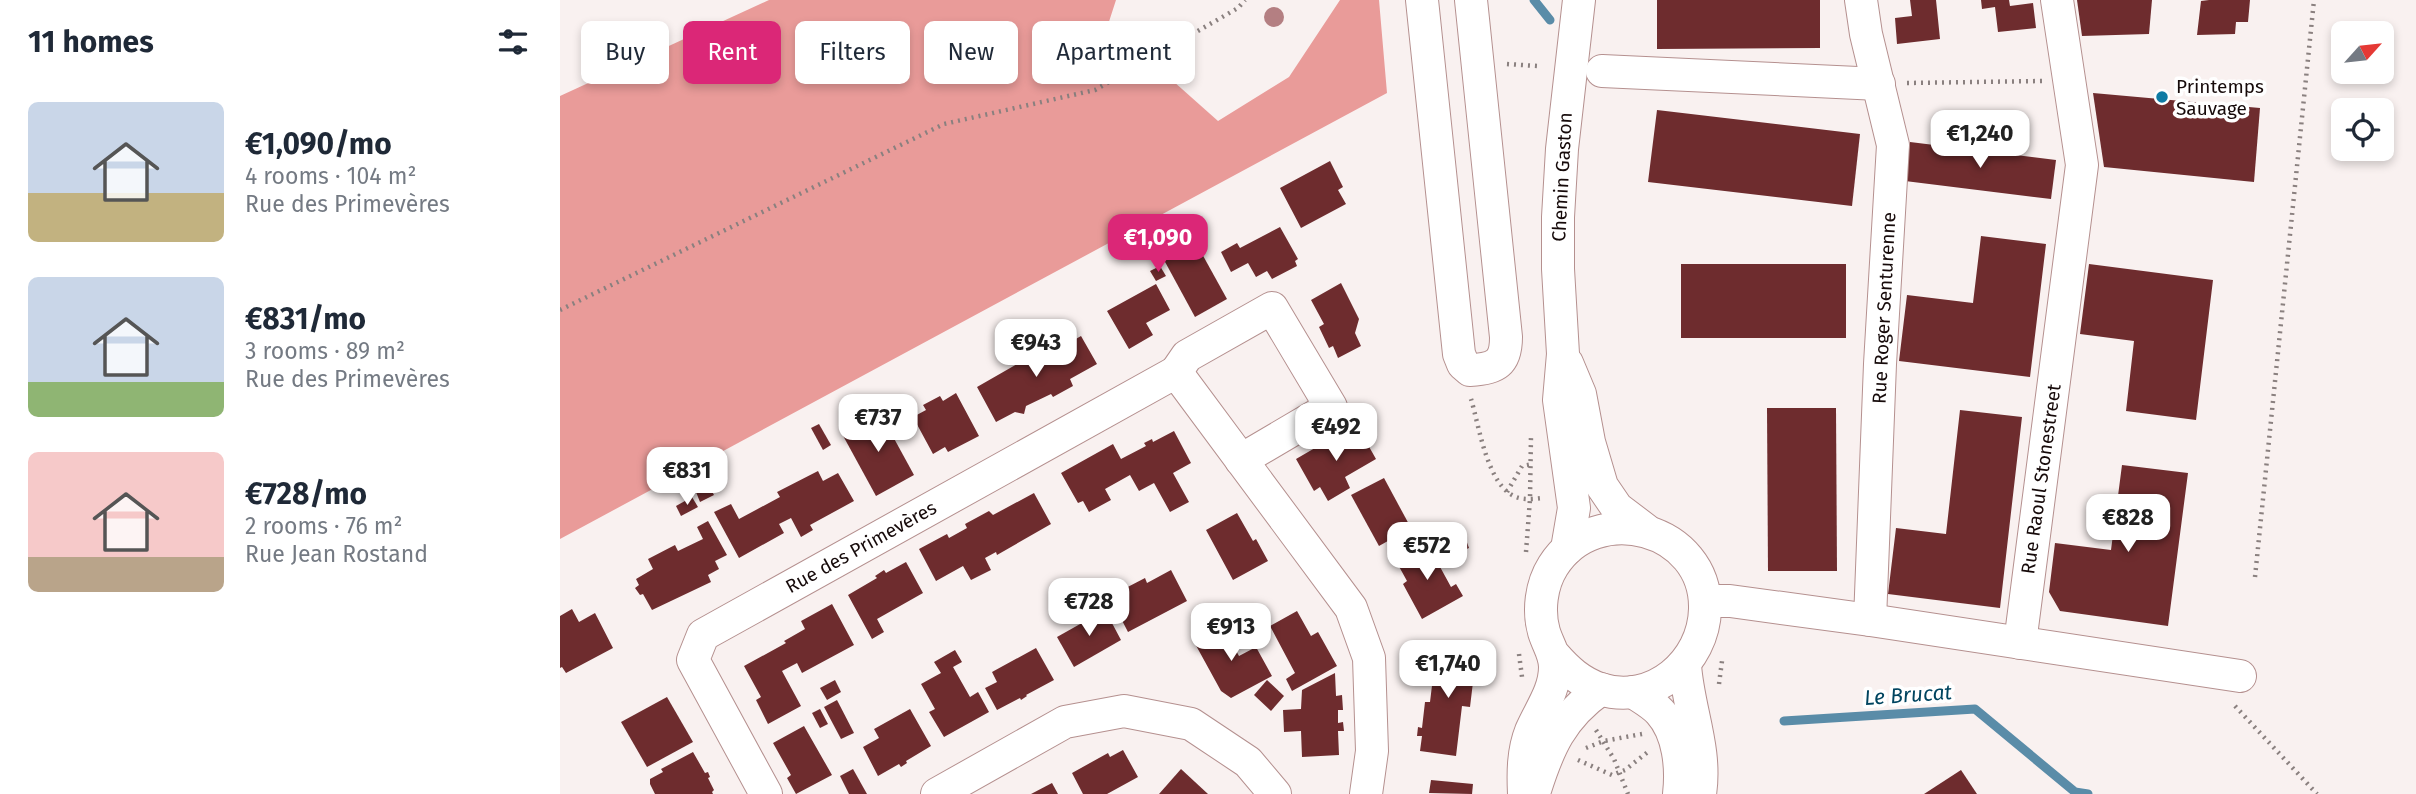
<!DOCTYPE html>
<html lang="en">
<head>
<meta charset="utf-8">
<style>
  body { margin:0; font-family:"Fira Sans",sans-serif; background:#f6f6f7; color:#1f2937; height:100vh; display:flex; flex-direction:column; font-size:26px; white-space:nowrap }
  * { box-sizing:border-box; margin:0 }
  p { font-size:23px; color:#747a83 }
  .icon { flex:none; width:38px; height:38px; fill:none; stroke:currentColor; stroke-width:2; stroke-linecap:round; stroke-linejoin:round }
  .map { position:relative; flex:1; overflow:hidden }
  .details { display:flex; flex-direction:column; background:#fff; width:560px }
  .details>* { flex:none }
  .guide { position:absolute; left:21px; top:21px; width:665px; height:63px; display:flex; gap:14px }
  .needle { width:46px; rotate:63deg }
  .controls { position:absolute; left:1771px; top:21px; display:grid; gap:14px }
  .controls a { display:grid; place-items:center; width:63px; height:63px; border-radius:10px; background:#fff; box-shadow:0 4px 10px #0003; font-size:35px }
  .price { position:absolute; translate:-50% -60px; padding:0 16px; border-radius:14px; background:#fff; color:#222; font-size:23px; line-height:46px; filter:drop-shadow(0 2px 4px #0008) }
  .price::after { content:''; position:absolute; left:50%; top:42px; width:21px; height:16px; margin-left:-10px; background:inherit; clip-path:polygon(0 0,100% 0,50% 100%) }
  .price.active { background:#db2777; color:#fff }
  ul { padding:0; list-style:none }
  li { display:flex; align-items:center; gap:21px; height:175px; padding:0 28px }
  li span { display:grid; place-items:center; flex:none; width:196px; height:140px; border-radius:10px; color:#555 }
  li>.icon { margin-inline-start:auto }
  span .icon { width:84px; height:84px; fill:#fffc; stroke-width:1 }
  li b { font-size:30px }
  h2 { display:flex; justify-content:space-between; align-items:center; height:84px; padding:0 28px; font-size:30px }
  .chip { padding:0 24px; border-radius:10px; background:#fff; box-shadow:0 4px 10px #0003; font-size:24px; line-height:63px }
  .chip.active { background:#db2777; color:#fff }
  main { display:flex; flex:1; min-height:0 }
  .map>svg:first-child { display:block }
</style>
</head>
<body>
<main>
<section class="details">
<h2>11 homes<svg class="icon" aria-label="filters" viewBox="0 0 24 24"><path d="M4 7h16M4 17h16"/><circle cx="9" cy="7" r="2"/><circle cx="15" cy="17" r="2"/></svg></h2>
<ul>
<li><span style="background:linear-gradient(#c9d6e8 65%,#c2b280 0)"><svg class="icon" aria-label="home" viewBox="0 0 24 24"><path d="M3 11l9-7 9 7M6 9v11h12V9"/></svg></span><div><b>€1,090/mo</b><p>4 rooms · 104 m²</p><p>Rue des Primevères</p></div></li>
<li><span style="background:linear-gradient(#c9d6e8 75%,#8fb573 0)"><svg class="icon" aria-label="home" viewBox="0 0 24 24"><path d="M3 11l9-7 9 7M6 9v11h12V9"/></svg></span><div><b>€831/mo</b><p>3 rooms · 89 m²</p><p>Rue des Primevères</p></div></li>
<li><span style="background:linear-gradient(#f6c9c9 75%,#b9a48a 0)"><svg class="icon" aria-label="home" viewBox="0 0 24 24"><path d="M3 11l9-7 9 7M6 9v11h12V9"/></svg></span><div><b>€728/mo</b><p>2 rooms · 76 m²</p><p>Rue Jean Rostand</p></div></li>
</ul>
</section>
<div class="map">
<svg width="1856" height="794" viewBox="0 0 1856 794">
  <rect width="100%" height="100%" fill="#f9f1f0"/>
  <path fill="#e99b99" d="M209,0H556L535,65L613,81L658,121L729,77L780,0H819L827,93L0,539V96Z"/>
  <g fill="none" stroke-linecap="round" stroke-linejoin="round">
    <g stroke="#5a8ca8" stroke-width="9">
      <path d="M974,0L990,20"/>
      <path d="M1224,721L1415,709L1515,792L1528,794"/>
    </g>
  </g>
  <g fill="#6e2c2e">
    <path d="M1097,0H1260V48L1097,49Z"/>
    <path d="M1350,0H1376L1380,39L1337,44L1335,18L1352,16Z"/>
    <path d="M1421,0H1449L1450,6L1473,3L1476,28L1438,32L1435,7L1422,9Z"/>
    <path d="M1517,0H1592L1589,34L1522,36Z"/>
    <path d="M1649,0H1690L1688,22H1676L1675,34L1637,35L1641,1Z"/>
    <path d="M1533,93L1700,108L1694,182L1544,167Z"/>
    <path d="M1097,110L1300,134L1292,206L1088,182Z"/>
    <path d="M1350,142L1496,160L1491,199L1345,181Z"/>
    <path d="M770,161L783,187L778,190L786,204L741,228L720,188Z"/>
    <path d="M720,227L738,259L735,261L737,266L712,279L707,271L696,277L688,263L671,272L661,252L677,243L680,248Z"/>
    <path d="M1421,236L1486,244L1470,377L1339,361L1347,295L1413,303Z"/>
    <path d="M636,243L667,299L635,317L604,260Z"/>
    <rect x="1121" y="264" width="165" height="74"/>
    <path d="M1529,264L1653,280L1636,420L1566,411L1574,341L1520,334Z"/>
    <path d="M600,266L606,276L596,281L590,271Z"/>
    <path d="M781,283L799,319L795,333L801,346L778,358L773,346L769,348L759,327L764,324L751,300Z"/>
    <path d="M596,284L610,310L586,323L593,335L569,349L547,311Z"/>
    <path d="M521,336L537,364L510,379L513,386L493,397L491,394L466,406L464,414L455,412L436,422L417,387L464,360L458,349L465,346L474,363Z"/>
    <path d="M396,393L419,436L388,452L385,447L373,454L353,417L366,410L363,405L380,396L383,401Z"/>
    <path d="M1207,408H1276L1277,571H1208Z"/>
    <path d="M1400,410L1462,417L1440,608L1328,594L1336,528L1386,534Z"/>
    <path d="M319,411L354,475L316,496L281,432Z"/>
    <path d="M259,424L271,445L263,450L251,428Z"/>
    <path d="M799,429L816,459L785,477L790,488L768,501L760,487L754,491L736,459L767,441L770,445Z"/>
    <path d="M614,431L631,463L613,473L629,502L610,512L594,483L579,491L570,475L545,489L551,500L529,512L523,501L518,503L501,473L553,444L561,459L586,446L584,443L592,439L593,442Z"/>
    <path d="M1562,465L1628,473L1608,626L1500,611L1489,592L1495,543L1551,550Z"/>
    <path d="M258,471L263,481L278,473L294,501L250,525L253,530L241,537L231,518L219,524L224,533L179,558L154,512L171,504L179,519L220,497L217,492Z"/>
    <path d="M824,478L851,528L819,546L791,495Z"/>
    <path d="M149,486L154,495L140,502L136,492Z"/>
    <path d="M474,493L491,524L437,555L436,552L425,558L431,570L411,580L403,566L376,581L359,549L387,534L389,538L407,528L405,524L429,511L433,515Z"/>
    <path d="M132,497L138,507L121,516L116,506Z"/>
    <path d="M677,513L693,541L696,539L708,561L673,580L646,530Z"/>
    <path d="M148,521L167,555L155,561L159,569L148,575L151,582L92,610L83,594L80,595L75,588L79,585L76,579L93,569L88,559L115,545L118,551L143,539L137,527Z"/>
    <path d="M901,526L909,548L895,554L886,532Z"/>
    <path d="M867,543L891,587L896,584L903,596L862,619L843,584L847,581L836,561Z"/>
    <path d="M346,562L363,593L317,619L324,632L312,639L288,595L317,578L315,576L324,570L326,573Z"/>
    <path d="M611,570L627,601L568,632L554,605L564,599L560,591L585,578L587,583Z"/>
    <path d="M272,604L294,645L242,673L237,663L222,671L241,706L208,724L196,700L201,697L184,666L226,643L224,641L245,629L241,621Z"/>
    <path d="M12,609L19,622L35,613L53,648L6,673L2,667L0,668V616Z"/>
    <path d="M545,610L561,640L514,667L497,637Z"/>
    <path d="M737,611L751,636L758,632L777,666L732,691L726,679L735,673L710,626Z"/>
    <path d="M662,625L679,656L696,647L712,676L671,698L661,691L633,640Z"/>
    <path d="M880,645L917,649L910,707L902,706L896,756L860,751L862,736H857L858,727L862,728L865,702H870L874,669H877Z"/>
    <path d="M476,648L494,680L466,695L467,696L461,700L460,698L437,710L425,688L437,682L432,672Z"/>
    <path d="M395,650L402,662L393,667L410,697L418,692L429,712L384,737L369,712L375,709L361,684L381,673L374,662Z"/>
    <path d="M775,673L776,696L782,695L783,710H778V723L783,722L784,731H778L779,755L742,757L741,731L724,732L723,710L741,709L742,690Z"/>
    <path d="M275,680L281,692L267,700L260,688Z"/>
    <path d="M707,680L724,696L711,711L694,695Z"/>
    <path d="M107,697L133,742L87,767L61,722Z"/>
    <path d="M277,700L294,733L281,739L264,707Z"/>
    <path d="M260,709L268,724L260,728L252,713Z"/>
    <path d="M350,709L371,746L346,761L347,763L341,767L339,764L318,776L303,747L319,738L314,729Z"/>
    <path d="M244,726L272,775L236,794L227,778L231,775L213,743Z"/>
    <path d="M563,750L578,777L547,794H523L512,773L548,753L550,757Z"/>
    <path d="M133,752L145,773L148,772L150,777L148,778L154,790L152,792L153,794H95L90,784V779L103,772L101,769Z"/>
    <path d="M293,769L307,794H289L280,776Z"/>
    <path d="M621,769L648,794H599Z"/>
    <path d="M1401,770L1417,794H1364Z"/>
    <path d="M871,780L913,784L912,794L869,793Z"/>
    <path d="M492,783L498,794H471Z"/>
  </g>
  <g fill="none" stroke-linecap="round" stroke-linejoin="round">
    <defs>
      <g id="minor">
        <path d="M862,0L899,354L903,364L910,370C936,369 946,363 946,337L911,0"/>
        <path d="M1301,0L1306,34L1333,145L1320,364L1310,620"/>
        <path d="M1042,71L1319,84"/>
        <path d="M1007,363L1020,394L1029,442L1042,486L1057,508L1086,530"/>
        <path d="M616,372L627,356L712,308L771,407L681,460"/>
        <path d="M1007,549L1014,508L999,400L1003,354L998,269V217L1002,149L1019,0"/>
        <path d="M1146,601H1170L1310,620L1680,676"/>
        <path d="M1460,643L1522,165L1497,0"/>
        <path d="M1125,665C1128,709 1147,749 1140,794"/>
        <path d="M1073,692C1082,698 1093,704 1100,712C1119,733 1122,768 1119,794"/>
        <path d="M974,793C988,748 1001,717 1041,689"/>
        <path d="M206,794L133,660L143,635L616,372L791,608L809,658L812,751L806,794"/>
        <path d="M377,794L505,722L564,711L631,724L688,762L715,794"/>
        <path d="M964,794C963,773 963,751 971,731C980,710 995,691 995,667C995,654 988,645 984,632C978,611 981,585 993,566C1036,498 1147,528 1145,609C1144,662 1093,706 1040,689C1020,682 1007,670 994,655"/>
      </g>
    </defs>
    <use href="#minor" stroke="#b5908f" stroke-width="34"/>
    <g stroke="#8a807f" stroke-width="4.5" stroke-dasharray="2 5" stroke-linecap="butt">
      <path d="M947,64L977,66"/>
      <path d="M1347,83L1482,81"/>
      <path d="M0,310L384,124L535,90L678,8L685,0"/>
      <path d="M911,399C919,425 927,486 956,497C964,500 975,499 983,498"/>
      <path d="M947,492L962,466L973,464"/>
      <path d="M966,552L970,499L971,435"/>
      <path d="M1695,577L1754,0"/>
      <path d="M959,654L962,677"/>
      <path d="M1159,684L1162,661"/>
      <path d="M1675,706L1757,794"/>
      <path d="M1036,730L1054,759L1068,794"/>
      <path d="M1026,748L1044,741L1082,734"/>
      <path d="M1018,760L1052,775L1065,770L1089,751"/>
    </g>
    <use href="#minor" stroke="#fff" stroke-width="32"/>
  </g>
  <circle fill="#b47f82" cx="714" cy="17" r="10"/>
  <circle fill="#0f7ba4" stroke="#fff" stroke-width="2.5" cx="1602" cy="97" r="7"/>
  <g text-anchor="middle" dominant-baseline="central" stroke-width="7" stroke-linejoin="round" paint-order="stroke">
    <g font-size="19" fill="#160a0a" stroke="#fff" text-anchor="start">
      <text x="1616" y="86">Printemps<tspan x="1616" dy="22">Sauvage</tspan></text>
    </g>
    <g font-size="19" fill="#160a0a" stroke="#fff">
      <text transform="translate(1002 177) rotate(-87)">Chemin Gaston</text>
      <text transform="translate(1324 308) rotate(-87)">Rue Roger Senturenne</text>
      <text transform="translate(1481 479) rotate(-82)">Rue Raoul Stonestreet</text>
      <text transform="translate(301 547) rotate(-29)">Rue des Primevères</text>
    </g>
    <g font-size="21" font-style="italic" fill="#00445f" stroke="#fff">
      <text transform="translate(1348 695) rotate(-4)">Le Brucat</text>
    </g>
  </g>
</svg>
<div class="controls">
<a><svg class="needle" viewBox="-14 -14 28 28"><path d="M0-13l5 13h-10z" fill="#e53935"/><path d="M0 13l5-13h-10z" fill="#747a83"/></svg></a>
<a><svg class="icon" aria-label="locate" viewBox="0 0 24 24"><circle cx="12" cy="12" r="6"/><path d="M12 2v4M12 18v4M2 12h4M18 12h4"/></svg></a>
</div>
<b class="price" style="left:1420px;top:170px">€1,240</b>
<b class="price active" style="left:598px;top:274px">€1,090</b>
<b class="price" style="left:476px;top:379px">€943</b>
<b class="price" style="left:318px;top:454px">€737</b>
<b class="price" style="left:776px;top:463px">€492</b>
<b class="price" style="left:127px;top:507px">€831</b>
<b class="price" style="left:1568px;top:554px">€828</b>
<b class="price" style="left:867px;top:582px">€572</b>
<b class="price" style="left:529px;top:638px">€728</b>
<b class="price" style="left:671px;top:663px">€913</b>
<b class="price" style="left:888px;top:700px">€1,740</b>
<div class="guide">
<a class="chip">Buy</a>
<a class="chip active">Rent</a>
<a class="chip">Filters</a>
<a class="chip">New</a>
<a class="chip">Apartment</a>
</div>
</div>
</main>
</body>
</html>
